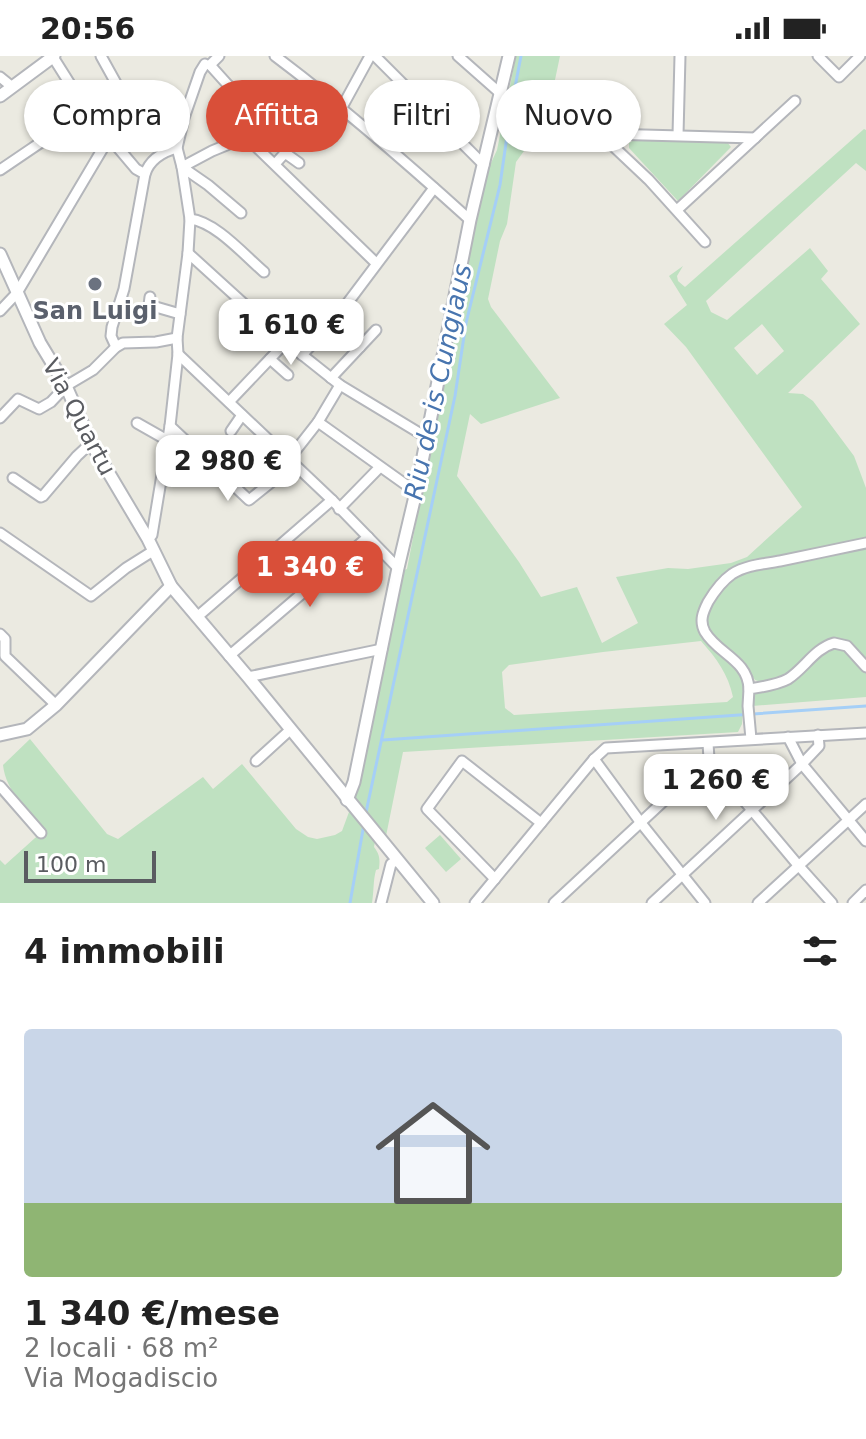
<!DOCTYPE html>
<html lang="it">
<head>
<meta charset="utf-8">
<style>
  body { margin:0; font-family:"DejaVu Sans",sans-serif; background:#f2f2f2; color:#222; height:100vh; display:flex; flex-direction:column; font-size:30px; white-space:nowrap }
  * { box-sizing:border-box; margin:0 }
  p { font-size:26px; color:#767676 }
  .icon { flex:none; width:44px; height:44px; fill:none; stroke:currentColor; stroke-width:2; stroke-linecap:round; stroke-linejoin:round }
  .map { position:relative; height:847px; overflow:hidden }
  .sheet { display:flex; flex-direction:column; background:#fff; flex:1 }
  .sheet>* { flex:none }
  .hud { position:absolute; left:24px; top:24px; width:818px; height:72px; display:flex; gap:16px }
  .scale { position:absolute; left:24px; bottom:20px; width:132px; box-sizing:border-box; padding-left:8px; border:4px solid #5a5c61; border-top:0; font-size:22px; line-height:28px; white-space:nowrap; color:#5a5c61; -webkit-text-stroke:6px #fff; paint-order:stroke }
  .price { position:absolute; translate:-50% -68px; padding:0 18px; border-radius:16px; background:#fff; color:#222; font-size:26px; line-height:52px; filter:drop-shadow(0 2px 4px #0008) }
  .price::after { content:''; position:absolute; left:50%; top:48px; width:24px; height:18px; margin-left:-12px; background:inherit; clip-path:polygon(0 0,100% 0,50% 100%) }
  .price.selected { background:#d94f39; color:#fff }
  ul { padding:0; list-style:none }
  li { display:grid; align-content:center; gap:16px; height:424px; padding:0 24px }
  li span { display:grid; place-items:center; height:248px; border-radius:8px; color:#555 }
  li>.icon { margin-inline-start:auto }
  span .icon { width:144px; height:144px; fill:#fffc; stroke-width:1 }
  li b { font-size:34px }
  h2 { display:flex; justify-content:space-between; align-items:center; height:96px; padding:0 24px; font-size:34px }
  .chip { padding:0 28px; border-radius:36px; background:#fff; box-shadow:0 2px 6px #0004; font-size:28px; line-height:72px }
  .chip.selected { background:#d94f39; color:#fff }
  .status { display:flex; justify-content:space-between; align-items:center; height:56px; padding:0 40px; background:#fff; direction:ltr }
  .status svg { height:22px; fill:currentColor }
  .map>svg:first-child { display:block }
</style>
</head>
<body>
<div class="status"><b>20:56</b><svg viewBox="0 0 49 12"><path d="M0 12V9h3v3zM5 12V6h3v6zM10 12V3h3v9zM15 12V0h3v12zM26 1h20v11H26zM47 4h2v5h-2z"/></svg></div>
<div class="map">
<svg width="866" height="847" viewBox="0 0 866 847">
  <rect width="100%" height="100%" fill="#ebeae1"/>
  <g fill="#bfe1c1" fill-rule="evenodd">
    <path d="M516,0H560L543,81L524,95L516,106L507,168L500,185L488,243L491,251L560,342L481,368L470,358L457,420L519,506L541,541L577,531L602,587L638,567L616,521L668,512L688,513L731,507L747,501L802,451L686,291L664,268L687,249L669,220L683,210L677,220L678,225L685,231L864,73L866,74V115L856,107L706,245L711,256L727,264L810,192L828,215L821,223L860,268L788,337L803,338L813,345L854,400L866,432V484L732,514L721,521L707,539L698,555L696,564L700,576L731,606L744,623L742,668L738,676L403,696L386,780L378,769L374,791C380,799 380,803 379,813L376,814C373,825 374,835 372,847H0V804L5,809L45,773C27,753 6,736 3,709L30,683L107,778L118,783L203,721L213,733L242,708L296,773L308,781L317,783L335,779L342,775L356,737L401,515L407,513L473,171L485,120L497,94ZM762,268L784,295L757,319L734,292ZM701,585C717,603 728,618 733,641L727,646L514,659L505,652L502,616L509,609L603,596Z"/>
    <path d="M634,84L727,86L731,91L678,145L629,92V87Z"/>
    <path d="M866,489V606L850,589L818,591L787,618L771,625L761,626L755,624L745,609L717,586L707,569V559L717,540L726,529L744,515Z"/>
    <path d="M837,590C852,598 853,606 866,614V641L752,650L751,642L754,637L764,634L826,593Z"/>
    <path d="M440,779L461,803L446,816L425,792Z"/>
  </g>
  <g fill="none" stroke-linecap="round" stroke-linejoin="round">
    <g stroke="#a5cff7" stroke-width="3">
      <path d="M383,684L866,650"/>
      <path d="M365,761L455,340L466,267L500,129L511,52L521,0"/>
      <path d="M350,847L364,768"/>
    </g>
    <defs>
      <g id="minor">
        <path d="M101,0L132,56L164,96"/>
        <path d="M275,0C343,51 407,107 470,164"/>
        <path d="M375,0L484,109"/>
        <path d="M458,0L501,38"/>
        <path d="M818,0L839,21L860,0"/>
        <path d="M53,1L87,55L136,113L145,118"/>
        <path d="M210,9L228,29L248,44"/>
        <path d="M210,9L219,0"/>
        <path d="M0,21L11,30"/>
        <path d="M555,48L580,49L607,78L613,90L649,124L705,186"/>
        <path d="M341,53L370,0"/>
        <path d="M607,78L755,82"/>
        <path d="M678,79L680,0"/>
        <path d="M275,108L285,97L299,107"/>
        <path d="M0,114L87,55"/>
        <path d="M677,154L795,45"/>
        <path d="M241,157L208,129L182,111L212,95L246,81L376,207"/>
        <path d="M190,163C216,166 244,199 264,216"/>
        <path d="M188,197L286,286L340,329L426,381"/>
        <path d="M150,241L149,249L180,258"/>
        <path d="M0,255L17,237L109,82"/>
        <path d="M334,265L360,291"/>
        <path d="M116,291L111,280L112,271L124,233L145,118C150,103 162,96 177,92"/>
        <path d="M178,298L332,444L398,512"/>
        <path d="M302,299L334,265L434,132"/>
        <path d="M270,303L288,319"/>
        <path d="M331,322L376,274"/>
        <path d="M229,346L286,286"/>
        <path d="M0,362L18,343L39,353L51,346L66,330L93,314L116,291L123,287L156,286L177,282"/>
        <path d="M318,366L416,436"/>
        <path d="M137,367L167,384"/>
        <path d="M170,370L249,444L294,408"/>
        <path d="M231,375L242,359"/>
        <path d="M289,403L318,366L340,329"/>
        <path d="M13,422L41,441L43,440L77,400L91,387"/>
        <path d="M339,453L379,412"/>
        <path d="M0,477L91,540L126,512L153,495"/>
        <path d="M148,483L152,479L170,370L178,298L177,282L188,197L190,163L182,111L177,92L184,62L200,16L205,8"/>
        <path d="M197,561L332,444"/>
        <path d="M0,578L5,583V600L56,649"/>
        <path d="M229,600L368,481"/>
        <path d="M248,621L382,593"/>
        <path d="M749,633C748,604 718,598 705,576C699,565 703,556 708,546C714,536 722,525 732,518C746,509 764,508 780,505C809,499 837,493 866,487"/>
        <path d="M788,681L802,708L866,785"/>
        <path d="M751,683L748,650L749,633C762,631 777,629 788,623C805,612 814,593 834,587L847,590L866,611"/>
        <path d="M708,687L709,703L798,809L832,847"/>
        <path d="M594,703L641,767L705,847"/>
        <path d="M256,705L290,674"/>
        <path d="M0,730L41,777"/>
        <path d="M495,823L427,753L462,705L541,767"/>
        <path d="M381,847L391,808L397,804"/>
        <path d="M475,847L594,703L606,692L866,677"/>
        <path d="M554,847L709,703"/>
        <path d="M652,847L802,708L819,690L818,679"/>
        <path d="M758,847L866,748"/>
        <path d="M853,847L866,834"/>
      </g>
      <g id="tertiary">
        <path d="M0,40L54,0"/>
        <path d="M0,198L40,287L66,330L91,387L148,483L171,530L248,621L433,847"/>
        <path d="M0,679L27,673L56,649L171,530"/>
        <path d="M347,744L354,726L398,512L416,436L470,164L509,0"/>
      </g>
    </defs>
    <use href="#minor" stroke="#b4b6bb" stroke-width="13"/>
    <use href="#tertiary" stroke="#b4b6bb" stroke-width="15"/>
    <use href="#minor" stroke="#fff" stroke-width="9"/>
    <use href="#tertiary" stroke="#fff" stroke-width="11"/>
  </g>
  <circle fill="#6b7280" stroke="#fff" stroke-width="3" cx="95" cy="228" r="8"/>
  <g text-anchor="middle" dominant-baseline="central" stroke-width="6" stroke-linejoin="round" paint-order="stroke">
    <g font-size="24" font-weight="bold" fill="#5b616d" stroke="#fff">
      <text x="95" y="255">San Luigi</text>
    </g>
    <g font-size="24" fill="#5a5c61" stroke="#fff">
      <text transform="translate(79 361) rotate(62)">Via Quartu</text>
    </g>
    <g font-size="26" font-style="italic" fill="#4875af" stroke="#fff">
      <text transform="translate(438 326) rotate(-78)">Riu de is Cungiaus</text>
    </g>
  </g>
</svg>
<div class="scale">100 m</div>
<b class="price" style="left:291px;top:311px">1 610 €</b>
<b class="price" style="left:228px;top:447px">2 980 €</b>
<b class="price selected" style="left:310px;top:553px">1 340 €</b>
<b class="price" style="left:716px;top:766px">1 260 €</b>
<div class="hud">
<a class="chip">Compra</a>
<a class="chip selected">Affitta</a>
<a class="chip">Filtri</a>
<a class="chip">Nuovo</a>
</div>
</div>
<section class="sheet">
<h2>4 immobili<svg class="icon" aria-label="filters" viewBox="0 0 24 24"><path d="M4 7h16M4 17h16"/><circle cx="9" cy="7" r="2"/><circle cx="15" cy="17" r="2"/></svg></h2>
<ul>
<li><span style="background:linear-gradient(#c9d6e8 70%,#8fb573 0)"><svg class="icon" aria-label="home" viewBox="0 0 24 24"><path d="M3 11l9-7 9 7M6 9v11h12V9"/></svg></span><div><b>1 340 €/mese</b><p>2 locali · 68 m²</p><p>Via Mogadiscio</p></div></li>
</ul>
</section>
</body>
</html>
